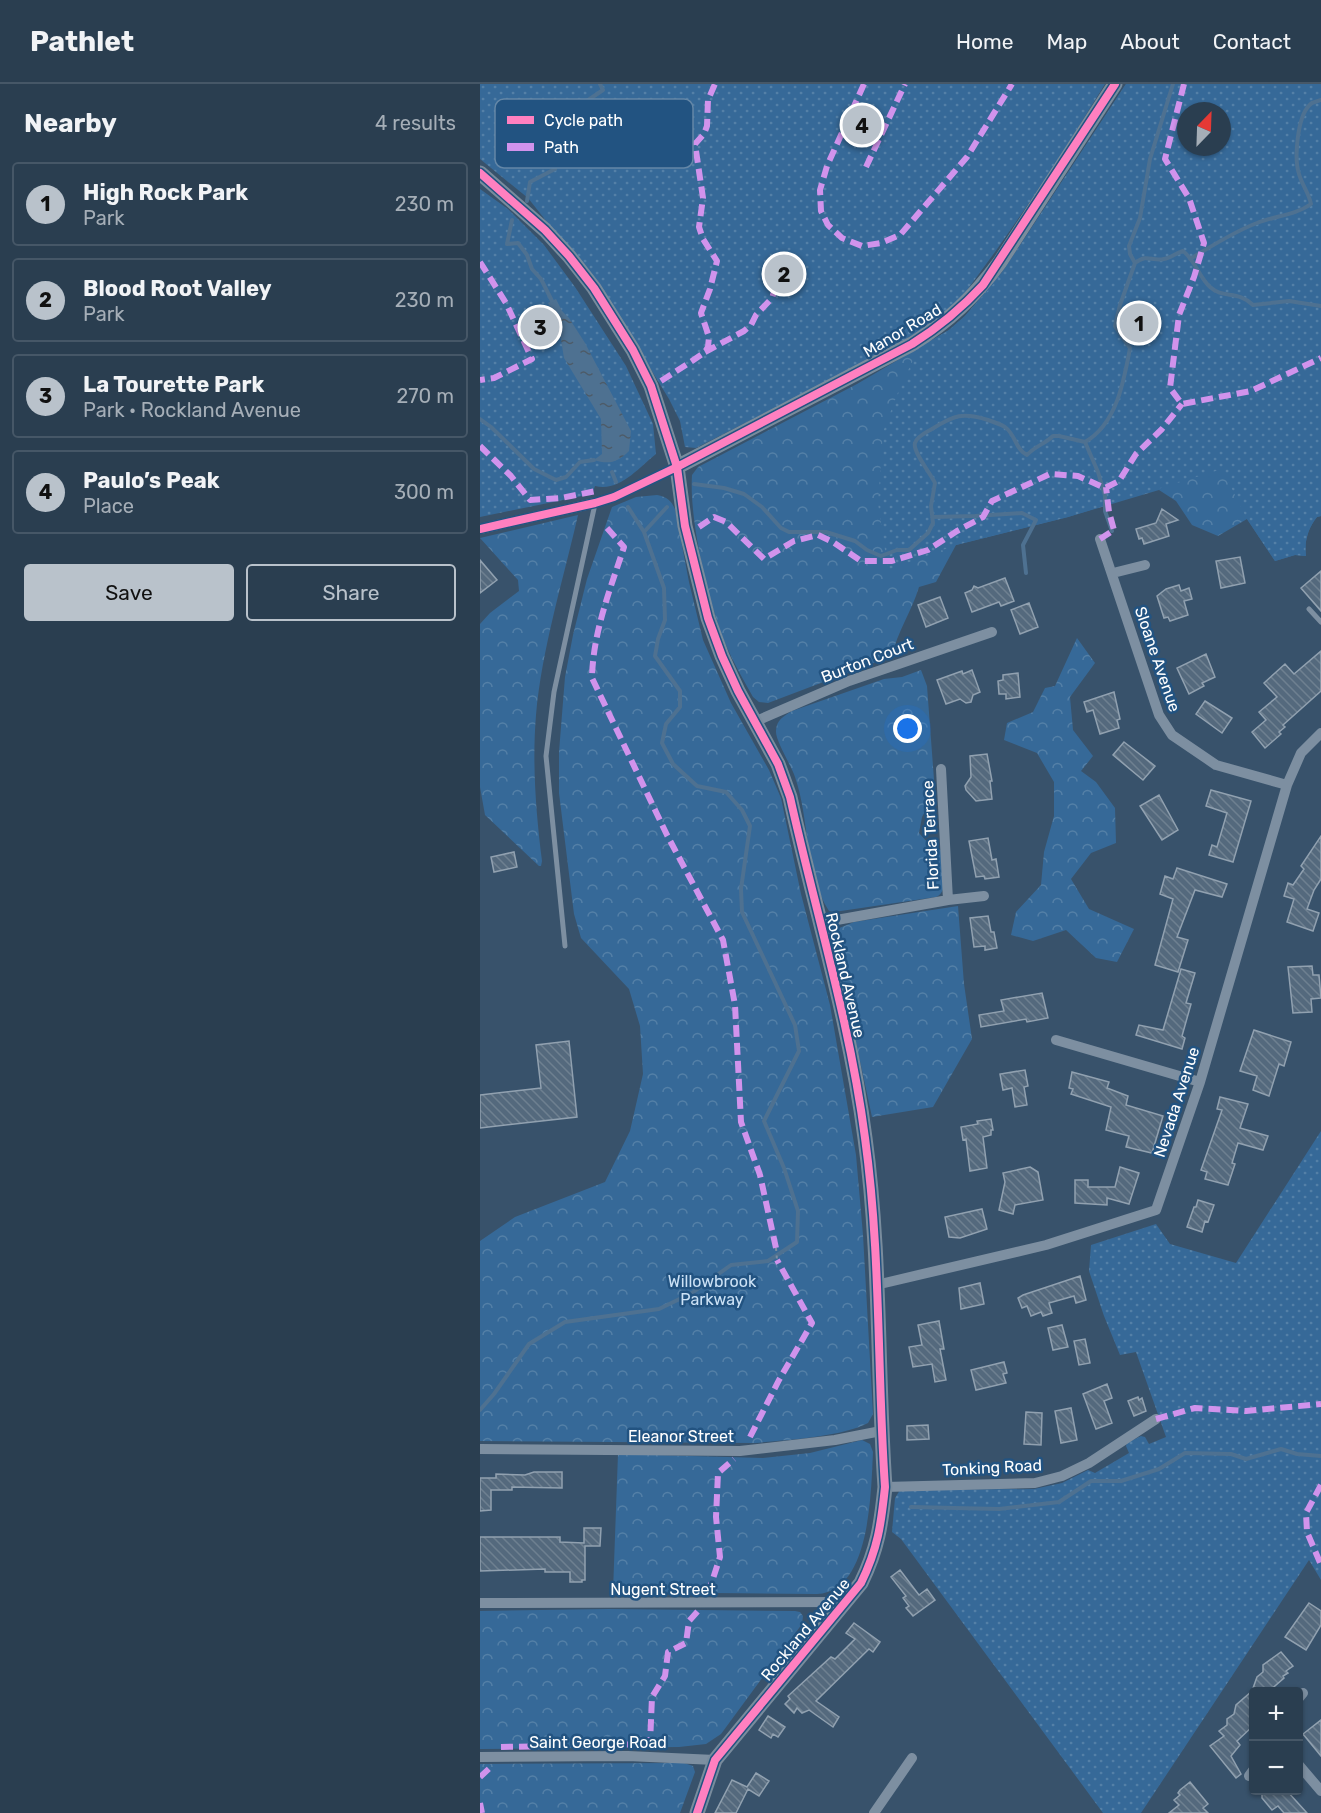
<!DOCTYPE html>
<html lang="en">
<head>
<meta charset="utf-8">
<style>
  body { margin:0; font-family:Rubik,sans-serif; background:#36495a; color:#f1f3f6 }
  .controls { position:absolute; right:18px; bottom:18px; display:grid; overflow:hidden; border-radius:6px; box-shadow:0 2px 4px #0004 }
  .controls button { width:54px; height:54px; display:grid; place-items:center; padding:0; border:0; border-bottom:2px solid #465767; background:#2a3e50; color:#f1f3f6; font:30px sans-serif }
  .compass { position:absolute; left:697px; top:18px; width:54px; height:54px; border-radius:50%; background:#2a3e50; box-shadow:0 2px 4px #0004; rotate:23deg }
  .you { position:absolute; left:428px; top:645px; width:21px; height:21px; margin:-15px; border:4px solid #fff; border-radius:50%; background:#1a73e8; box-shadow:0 0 0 9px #1a73e833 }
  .badge { display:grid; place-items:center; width:39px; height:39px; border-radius:50%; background:#b9c2cb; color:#111; font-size:20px; font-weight:700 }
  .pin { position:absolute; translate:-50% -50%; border:3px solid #fff; box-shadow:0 2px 6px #0006 }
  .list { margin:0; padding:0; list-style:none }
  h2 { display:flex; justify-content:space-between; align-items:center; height:78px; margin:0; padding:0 24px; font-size:26px }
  h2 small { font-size:20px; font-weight:400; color:#a5aeb7 }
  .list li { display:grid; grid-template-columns:39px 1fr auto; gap:18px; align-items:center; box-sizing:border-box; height:84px; margin:0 12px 12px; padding:0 12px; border:2px solid #465767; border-radius:6px }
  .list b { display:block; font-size:22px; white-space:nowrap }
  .list p { margin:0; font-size:20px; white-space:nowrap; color:#a5aeb7 }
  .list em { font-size:20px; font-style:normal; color:#a5aeb7 }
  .actions { display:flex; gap:12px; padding:18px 24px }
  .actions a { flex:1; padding:14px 0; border:2px solid #b9c2cb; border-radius:6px; text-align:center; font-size:21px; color:#b9c2cb }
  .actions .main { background:#b9c2cb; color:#111 }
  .map { position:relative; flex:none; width:841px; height:1729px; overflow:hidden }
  header { display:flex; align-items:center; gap:36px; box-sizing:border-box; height:84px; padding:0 30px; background:#2a3e50; border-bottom:2px solid #465767 }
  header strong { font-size:28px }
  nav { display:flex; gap:33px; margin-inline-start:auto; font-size:21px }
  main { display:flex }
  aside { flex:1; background:#2a3e50 }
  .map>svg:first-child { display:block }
  .forest { fill:url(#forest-crowns); fill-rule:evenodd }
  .park { fill:url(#park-dots); fill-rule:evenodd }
  .water { fill:url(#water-ripples) }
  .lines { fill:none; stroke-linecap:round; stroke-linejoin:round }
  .stream { stroke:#4e7191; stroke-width:4 }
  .building { fill:url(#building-back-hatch); stroke:#91a1b0; stroke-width:1.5 }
  .path { stroke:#7d8fa1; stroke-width:2; stroke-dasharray:3 4.5; stroke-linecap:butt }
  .lane { stroke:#7d8fa1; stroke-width:5 }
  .street { stroke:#7d8fa1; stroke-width:10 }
  .secondary { stroke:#798c9d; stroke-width:15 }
  .quiet { stroke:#d193ec; stroke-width:6; stroke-dasharray:12 6; stroke-linecap:butt }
  .cycleway-casing { stroke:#225381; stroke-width:11 }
  .cycleway { stroke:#ff80c0; stroke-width:8 }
  .labels { text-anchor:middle; stroke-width:5; stroke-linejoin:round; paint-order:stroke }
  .street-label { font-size:16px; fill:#fff; stroke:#225381 }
  .park-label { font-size:16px; fill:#cce2f6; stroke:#225381 }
  .key { fill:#225381; stroke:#6487a7; stroke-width:1.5 }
  .key-label { font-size:16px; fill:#fff }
</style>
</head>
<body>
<header>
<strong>Pathlet</strong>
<nav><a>Home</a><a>Map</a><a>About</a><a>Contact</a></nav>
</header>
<main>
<aside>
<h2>Nearby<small>4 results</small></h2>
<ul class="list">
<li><span class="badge">1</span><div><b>High Rock Park</b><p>Park</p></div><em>230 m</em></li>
<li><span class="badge">2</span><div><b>Blood Root Valley</b><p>Park</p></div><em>230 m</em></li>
<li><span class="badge">3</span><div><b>La Tourette Park</b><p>Park · Rockland Avenue</p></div><em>270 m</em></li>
<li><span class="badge">4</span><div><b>Paulo’s Peak</b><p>Place</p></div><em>300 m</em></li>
</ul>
<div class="actions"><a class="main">Save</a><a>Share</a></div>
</aside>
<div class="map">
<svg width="841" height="1729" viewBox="0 0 841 1729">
  <defs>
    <pattern id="forest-crowns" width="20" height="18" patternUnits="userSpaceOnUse" patternTransform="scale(1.5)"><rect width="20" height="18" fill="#366998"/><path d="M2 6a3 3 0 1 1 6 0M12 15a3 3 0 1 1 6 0" fill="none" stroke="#5480a7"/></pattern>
    <pattern id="park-dots" width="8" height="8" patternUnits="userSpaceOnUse" patternTransform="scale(1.5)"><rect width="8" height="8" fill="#366998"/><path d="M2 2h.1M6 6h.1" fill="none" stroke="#5480a7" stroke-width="1.8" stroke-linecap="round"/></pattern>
    <pattern id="water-ripples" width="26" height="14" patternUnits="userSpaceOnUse" patternTransform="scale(1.5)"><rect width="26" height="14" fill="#4e7191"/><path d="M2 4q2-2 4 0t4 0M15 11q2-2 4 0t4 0" fill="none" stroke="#4d5b68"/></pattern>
    <pattern id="building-back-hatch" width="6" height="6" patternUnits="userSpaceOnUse" patternTransform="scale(1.5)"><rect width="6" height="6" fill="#54697d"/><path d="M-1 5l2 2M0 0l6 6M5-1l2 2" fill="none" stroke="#6e8090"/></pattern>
  </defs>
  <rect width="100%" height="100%" fill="#38526b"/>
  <path class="forest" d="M646 0H841V432L837 433C828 444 824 458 826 472L815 471 795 477 767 435 738 452 712 441 696 417 679 406 588 433 476 461 456 498 439 503C432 527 417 548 412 572L288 619 279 618 273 613C263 595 253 578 245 559 228 517 209 436 212 391L218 383 377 300 469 246 485 232 527 182ZM706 27H742V63H706Z
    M177 411C187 413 191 416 195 425L209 498 223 556 251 619 289 686 301 714 321 810 350 921 376 1071 383 1151 393 1330 388 1339C362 1353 305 1356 275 1359L0 1357V1157L35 1133 125 1098 150 1047 163 990 160 942 149 905 101 854 94 830 79 709V668L85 593 93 551 107 495 132 423 156 413Z
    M98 431C83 497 62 564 56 631 52 680 56 729 62 777L61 782H59L5 731 0 703V540L10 529 39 507 38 496 0 454Z
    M597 554 615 579 590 613 593 646 613 672 601 687 616 698 635 724 636 759 611 769 591 795 609 825 654 845 637 878 616 874 586 846 553 857 531 851 536 828 561 801 564 768 574 732V698L557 669 524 656 527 639 553 628 565 604 575 602Z
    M441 586 447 602 455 709 442 733 439 749 450 761 463 767C463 780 470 807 456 813L354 828 349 827C324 788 330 736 315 693 312 683 295 656 296 647 296 636 304 632 312 627L404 595 422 593Z
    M478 822 484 900 492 955 453 1023 392 1033 352 847 374 838Z
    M382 1356 390 1360 393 1368C391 1406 391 1508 337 1510L133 1508 138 1370 283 1374 330 1369Z
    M129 1525 315 1527 320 1528 323 1532 322 1540 241 1650 226 1660 199 1663 0 1665V1527Z
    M204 1679 213 1682 215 1688 200 1729H0V1680Z"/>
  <path class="park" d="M0 0H625L570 89 515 168 482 213 460 235 402 269 216 364 205 363 200 337 189 315 125 211 48 114 0 75Z
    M646 0H841V432L837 433C828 444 824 458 826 472L815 471 795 477 767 435 742 385 588 433 476 461 408 486 398 419 403 348 420 303 439 264 469 246 485 232 517 196ZM706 27H742V63H706Z
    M0 105 28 125 64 161 95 203 146 282 173 340 176 370C158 384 140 408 115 402L112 410 0 433Z
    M841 1047V1496L829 1476 661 1729H623L421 1455 412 1448 415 1414 420 1406H425L554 1405 582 1399 608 1386 615 1389 649 1369 646 1362 647 1359 661 1352 665 1353 669 1360 686 1353 656 1268 640 1271 624 1232 609 1187 611 1161 676 1140 690 1160 756 1179Z"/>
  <path class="water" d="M76 215 82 227 89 234 105 259 151 347 149 367C138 378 129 381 114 376L122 370 121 335 84 274 78 237 68 219Z"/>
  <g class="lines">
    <path class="stream" d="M47 117 50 98 75 85 71 71 95 25 123 6 120 0
      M32 136 27 160 38 159 47 171 52 185 61 195 72 217
      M710 175C732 162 753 148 777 139 794 132 816 131 831 120 829 109 822 101 819 90 814 74 817 29 832 19 835 18 838 17 841 16
      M655 179 650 170 649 162 660 134 670 75 693 0
      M0 335 11 343 54 385 76 396 86 393 100 378 114 376
      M605 358 618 388 625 412V427L632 447
      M132 388 136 398
      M214 400 244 404 264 410 282 423 301 444 309 448H346L375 457 387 466 401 472 417 466H429L448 449 453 439 451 422 455 399C451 390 432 367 435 359 437 352 447 348 452 345 474 331 483 328 508 336 514 338 520 340 525 343 536 351 535 365 547 371 555 362 565 360 573 352H579L605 358C637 340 644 296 650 264L635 242 640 221 655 179C668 169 671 178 684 175 691 174 696 169 703 167 715 176 719 193 730 203 743 215 758 206 773 221L809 217 841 222
      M452 433 495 432 542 429 556 436 543 461 546 489
      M164 448 187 423
      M0 1326 14 1310 49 1260 85 1238 179 1225 212 1209 251 1181 288 1177 317 1158 318 1127 304 1084 284 1037 319 967 315 941 262 828 261 805 270 742 262 726 246 708 217 702 193 680 182 659 186 640 200 623V607L175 572 178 555 185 536 184 504 164 448 148 423
      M431 1423 519 1425 579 1418 611 1397H641L679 1385 705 1369 751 1370 766 1375 801 1365 817 1370 841 1372"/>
  </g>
  <path class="building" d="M682 425 698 436 686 440 689 452 664 460 662 454 659 455 656 445 676 439Z
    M760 473 765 499 741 504 736 477Z
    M0 476 17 496 0 509Z
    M841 487V527L821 504Z
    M525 494 534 517 521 522 519 518 492 528 485 509 492 506 494 502 498 504Z
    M699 501 701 507 709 504 712 515 704 517 708 531 690 537 688 533 684 534 677 512 686 505Z
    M460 513 468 534 446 543 438 521Z
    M549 519 558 543 540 550 531 526Z
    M841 567V607L803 641 805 643 799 648 801 650 785 664 772 648 786 636 779 628 797 613 784 599 805 580 814 590Z
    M726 570 735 593 722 599 724 602 709 610 697 584Z
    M492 586 500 608 493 611 491 618 486 619 480 615 466 620 457 596 482 587 483 590Z
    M538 589 540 613 526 615V610H519L518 597 523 596V591Z
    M634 608 640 635 637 636 639 644 620 650 613 626 607 628 604 618Z
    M725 617 752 634 742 649 716 630Z
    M644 658 675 682 663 696 633 671Z
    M507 670 512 697H510L512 715 496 717 486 706 485 702 491 693 490 672Z
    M731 706 771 717 753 778 729 771 732 761 737 763 747 729 726 722Z
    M679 711 698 746 682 756 660 722Z
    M841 752V795L834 806 827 825 839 829 833 847 807 838 814 815 804 812 808 799 813 801 824 785 821 782Z
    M508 754 512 776 516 775 519 793 505 795 504 792 496 793 489 757Z
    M34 768 37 783 14 788 11 773Z
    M697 784 747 800 742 813 715 806 697 853 708 856 698 888 675 881 693 815 680 810 685 792 693 795Z
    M508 832 511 848H514L517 864 505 866V862L494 863 490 834Z
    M832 882 833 891H839L841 914 831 915 832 928 813 929 808 883Z
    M701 885 715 889 706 919 711 920 702 952 705 954 702 965 656 951 659 941 683 946Z
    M562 909 568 934 547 938 546 935 501 943 499 931 524 927 521 916Z
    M774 946 811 958 804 982 799 980 789 1012 773 1006 777 992 760 987Z
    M89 957 97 1033 0 1044V1011L61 1004 56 961Z
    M545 986 548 1002 544 1003 547 1021 535 1023 532 1004 523 1006 520 990Z
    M592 988 629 998 627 1004 648 1012 646 1021 683 1032 672 1069 646 1063 649 1052 626 1046 631 1023 591 1010 593 1005 589 1004Z
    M740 1013 768 1020 760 1044 788 1052 783 1066 758 1059 752 1079 755 1080 748 1101 725 1095 727 1088 721 1086 742 1026 737 1025Z
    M511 1035 513 1046H511V1051L503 1053 507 1084 490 1087 486 1055 483 1056 481 1043 498 1040 497 1037Z
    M550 1083 558 1088 563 1116 535 1121 533 1130 519 1126 525 1098 523 1089Z
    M640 1083 659 1089 649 1120 627 1114V1121L595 1119V1096H608V1103H635Z
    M718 1116 734 1121 728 1138 725 1137 722 1148 707 1143 714 1123H716Z
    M502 1125 507 1145 480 1154 469 1153 465 1133Z
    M600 1192 606 1216 596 1219 594 1212 569 1219 572 1229 563 1232 561 1228 551 1232 547 1222 542 1224 538 1214 543 1211Z
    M500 1199 504 1220 481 1225 479 1204Z
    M459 1237 464 1265H460L466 1296 455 1298 452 1280 433 1283 429 1263 442 1261 438 1241Z
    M582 1241 588 1263 573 1266 568 1244Z
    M605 1255 610 1279 599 1281 594 1257Z
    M524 1278 527 1289 523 1290 526 1299 496 1306 491 1286Z
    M627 1300 632 1314 624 1317 632 1339 616 1345 603 1310Z
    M658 1313 659 1316 662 1314 666 1327 654 1332 648 1317Z
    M591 1324 597 1356 581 1359 575 1327Z
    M546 1328 562 1329 561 1361 544 1360Z
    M448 1341 449 1355 427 1356V1342Z
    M54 1388H82V1404L32 1403V1406H11V1426L0 1427V1394H16V1390L45 1391Z
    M104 1444H121L120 1462H105V1496H102V1498H90V1488H65V1485L0 1487V1453H80V1458L104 1459Z
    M420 1486 439 1511 447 1505 455 1516 433 1532 426 1524 429 1522 423 1514 426 1512 411 1493Z
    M829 1519 841 1527V1541L826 1566 805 1553Z
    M374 1539 400 1558 393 1568 389 1565 336 1617 359 1633 353 1643 329 1626 322 1629 317 1624 314 1629 305 1620 310 1615 308 1612 351 1573 355 1575 375 1555 366 1549Z
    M801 1568 813 1582 806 1587 808 1589 803 1592 804 1594 788 1608H774V1641L757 1657 760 1661 751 1672 761 1690 756 1694 730 1662 744 1652 739 1647 747 1641V1635L754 1630 756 1621 772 1607 777 1593 783 1588V1581Z
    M288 1632 305 1643 298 1653 293 1650 291 1654 279 1646Z
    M841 1636V1672L823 1650Z
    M276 1689 289 1697 279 1712 268 1705 256 1729H235L252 1696 267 1703Z
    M710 1698 728 1720 723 1724 728 1729H689L699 1721 694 1716 700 1711 698 1709 700 1706Z
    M786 1707H807L827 1729H804L798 1722 792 1726 782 1714V1709Z"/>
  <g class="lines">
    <path class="path" d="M296 1164 297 1176"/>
    <path class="lane" d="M829 525 841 538
      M85 862 66 672 74 608 115 420"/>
    <path class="street" d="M0 445 115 419 134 413 197 383
      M620 455 679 631 692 651 736 681 807 701
      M633 489 665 481
      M274 638 369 597 512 548
      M461 685 468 816
      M340 839 468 816 504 812
      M576 956 720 998
      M396 1201 566 1161 676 1126 720 998 807 701 821 669 841 649
      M0 1365 260 1367 355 1356 401 1347
      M405 1403 555 1399 582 1392 609 1379 676 1335
      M0 1519 366 1518
      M818 1615 823 1609
      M0 1673 148 1672 235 1676
      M818 1680 841 1707
      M769 1692 774 1685
      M394 1729 432 1674"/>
    <path class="secondary" d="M0 89 65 146 89 172 114 204 153 266 171 302 197 383 205 442 228 534 242 572 258 607 298 680 310 713C335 826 370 938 385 1054 401 1169 397 1287 405 1403 401 1441 398 1464 381 1499L235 1676 217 1729
      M197 383 432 260C469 237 494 213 520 178L635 0"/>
    <path class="quiet" d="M384 0 347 82 340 106 341 127 348 141 362 154 382 162 401 159 420 151 487 73 532 0
      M704 0 685 75 709 114 724 159 714 193 699 231 690 304 702 320 771 307 841 274
      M386 83 425 0
      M0 178 26 219 52 275 14 294 0 296
      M225 268 264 247 271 241 276 231 292 214 296 202
      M181 297 212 277 225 268 228 263 229 253 221 229 230 205 237 177 223 155 219 143 223 114 215 60 224 50 227 42 228 16 235 0
      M0 362 31 392 50 416 81 414 116 407
      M219 443 234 433 246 438 284 475 314 457 338 451 353 458 381 477H412L448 466 477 447 503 433 512 417 570 390 598 392 625 404 639 397 656 370 682 345 702 320
      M127 444 144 463C130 506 113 548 112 594L187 751 243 856 255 921 261 1038 280 1091 296 1164
      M620 455 634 446 629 428 626 403
      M676 1335 715 1324 766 1327 841 1320
      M270 1353 299 1296 332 1239 297 1176
      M841 1401 826 1429 827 1448 841 1481
      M228 1510 240 1473 236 1433 238 1389 254 1375
      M21 1663 170 1660 172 1613 185 1592 188 1568 206 1559 209 1537 218 1527
      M0 1693 13 1681
      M0 1719 2 1729"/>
    <defs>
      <path id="cycleway" d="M0 89 65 146 89 172 114 204 153 266 171 302 197 383 205 442 228 534 242 572 258 607 298 680 310 713C335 826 370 938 385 1054 401 1169 397 1287 405 1403 401 1441 398 1464 381 1499L235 1676 217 1729
        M0 445 115 419 134 413 197 383 432 260C459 243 481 225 503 201L635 0"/>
    </defs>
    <use href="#cycleway" class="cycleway-casing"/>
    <use href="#cycleway" class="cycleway"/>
  </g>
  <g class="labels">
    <g class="street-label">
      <text transform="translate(422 246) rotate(-31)" y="6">Manor Road</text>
      <text transform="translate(678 575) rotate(71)" y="6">Sloane Avenue</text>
      <text transform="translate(387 576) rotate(-21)" y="6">Burton Court</text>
      <text transform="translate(450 751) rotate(-93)" y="6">Florida Terrace</text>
      <text transform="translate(366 891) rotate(77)" y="6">Rockland Avenue</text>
      <text transform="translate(696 1018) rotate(-72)" y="6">Nevada Avenue</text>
      <text x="201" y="1358">Eleanor Street</text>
      <text transform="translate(512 1383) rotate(-3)" y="6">Tonking Road</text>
      <text x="183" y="1511">Nugent Street</text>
      <text transform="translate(325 1545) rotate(-50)" y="6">Rockland Avenue</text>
      <text x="118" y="1664">Saint George Road</text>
    </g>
    <g class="park-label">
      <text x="232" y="1203">Willowbrook<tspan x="232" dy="18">Parkway</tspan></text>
    </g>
  </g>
  <rect x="15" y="15" width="198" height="69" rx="9" class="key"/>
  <rect x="27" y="32" width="27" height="8" fill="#ff80c0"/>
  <rect x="27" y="59" width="27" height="8" fill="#d193ec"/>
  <g class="key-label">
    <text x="64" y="42">Cycle path</text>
    <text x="64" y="69">Path</text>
  </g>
</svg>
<div class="controls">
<button>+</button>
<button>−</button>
</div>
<svg class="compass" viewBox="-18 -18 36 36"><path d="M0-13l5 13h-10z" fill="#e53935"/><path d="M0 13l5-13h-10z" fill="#a5aeb7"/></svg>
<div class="you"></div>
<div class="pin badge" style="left:659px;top:239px">1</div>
<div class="pin badge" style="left:304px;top:190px">2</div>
<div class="pin badge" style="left:60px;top:243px">3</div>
<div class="pin badge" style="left:382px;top:41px">4</div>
</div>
</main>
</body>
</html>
